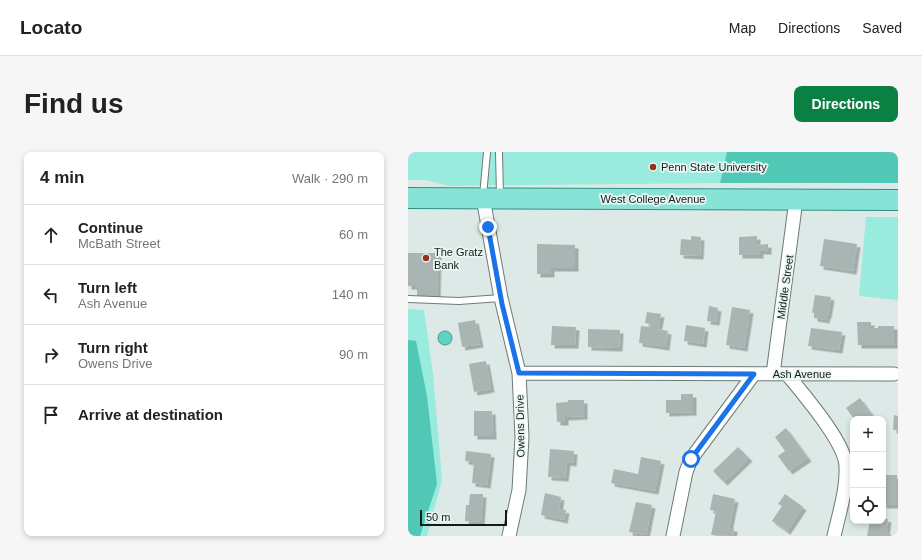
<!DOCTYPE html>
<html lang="en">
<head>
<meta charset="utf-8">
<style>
  body { margin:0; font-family:Helvetica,sans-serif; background:#f6f6f6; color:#222 }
  .controls { position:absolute; right:12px; bottom:12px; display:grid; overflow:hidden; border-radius:8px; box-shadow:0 2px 6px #0003 }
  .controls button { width:36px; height:36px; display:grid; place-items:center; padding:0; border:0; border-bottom:1px solid #e0e0e0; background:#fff; color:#222; font:20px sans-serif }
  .scale { position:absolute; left:12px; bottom:10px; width:87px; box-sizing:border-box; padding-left:4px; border:2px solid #151a19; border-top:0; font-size:11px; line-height:14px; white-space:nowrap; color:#151a19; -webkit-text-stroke:3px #e9f7f4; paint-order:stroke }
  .stop { position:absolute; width:12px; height:12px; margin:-9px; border:3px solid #1a73e8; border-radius:50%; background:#fff }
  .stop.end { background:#1a73e8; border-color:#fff; box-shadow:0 1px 4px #0008 }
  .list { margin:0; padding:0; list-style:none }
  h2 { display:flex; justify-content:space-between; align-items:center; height:52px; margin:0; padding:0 16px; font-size:17px }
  h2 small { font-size:13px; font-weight:400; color:#767676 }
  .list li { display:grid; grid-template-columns:26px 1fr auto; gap:12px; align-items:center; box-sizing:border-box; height:60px; padding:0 16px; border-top:1px solid #e0e0e0 }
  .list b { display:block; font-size:15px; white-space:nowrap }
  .list p { margin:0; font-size:13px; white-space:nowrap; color:#767676 }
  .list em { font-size:13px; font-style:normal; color:#767676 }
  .icon { flex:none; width:22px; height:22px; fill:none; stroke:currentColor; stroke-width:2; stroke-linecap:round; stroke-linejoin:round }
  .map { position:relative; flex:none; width:490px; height:384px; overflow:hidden; border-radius:8px }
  header { display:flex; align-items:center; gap:24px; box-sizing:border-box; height:56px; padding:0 20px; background:#fff; border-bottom:1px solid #e0e0e0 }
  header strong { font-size:19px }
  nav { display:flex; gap:22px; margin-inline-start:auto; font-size:14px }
  .intro { display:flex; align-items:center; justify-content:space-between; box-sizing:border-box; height:96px; padding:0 24px }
  h1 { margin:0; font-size:28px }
  .button { padding:10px 18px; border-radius:8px; background:#0b8043; color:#fff; font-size:14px; font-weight:700 }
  main { display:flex; gap:24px; padding:0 24px }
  aside { flex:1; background:#fff; border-radius:8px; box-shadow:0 2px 6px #0003 }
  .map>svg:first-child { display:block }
  .green { fill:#98ebdd }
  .forest { fill:#51c7b6 }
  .water { fill:#5ed3c1; stroke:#489c8f }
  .building { fill:#a8b5b2; filter:url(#shadow) }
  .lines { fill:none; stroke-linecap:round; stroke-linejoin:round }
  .service-casing { stroke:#6e7a77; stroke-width:8 }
  .minor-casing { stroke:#6e7a77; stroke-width:15 }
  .primary-casing { stroke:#2c9184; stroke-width:22 }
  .service { stroke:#fff; stroke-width:6 }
  .minor { stroke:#fff; stroke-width:13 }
  .primary { stroke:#88e3d7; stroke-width:20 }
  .route { stroke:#1a73e8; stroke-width:5 }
  .poi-dot { fill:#99301e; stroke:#e9f7f4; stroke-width:1.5 }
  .labels { text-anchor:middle; stroke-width:3.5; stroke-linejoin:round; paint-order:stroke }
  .poi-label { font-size:11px; fill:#151a19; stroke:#e9f7f4; text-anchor:start }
  .street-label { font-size:11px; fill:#151a19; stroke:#e9f7f4 }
</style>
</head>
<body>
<header>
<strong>Locato</strong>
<nav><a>Map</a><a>Directions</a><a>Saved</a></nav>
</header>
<div class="intro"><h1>Find us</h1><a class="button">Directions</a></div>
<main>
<aside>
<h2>4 min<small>Walk · 290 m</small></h2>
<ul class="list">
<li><svg class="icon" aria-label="ahead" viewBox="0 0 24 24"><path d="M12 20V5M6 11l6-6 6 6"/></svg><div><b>Continue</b><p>McBath Street</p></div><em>60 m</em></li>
<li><svg class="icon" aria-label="left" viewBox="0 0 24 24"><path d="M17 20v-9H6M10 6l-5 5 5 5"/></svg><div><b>Turn left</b><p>Ash Avenue</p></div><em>140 m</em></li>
<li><svg class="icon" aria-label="right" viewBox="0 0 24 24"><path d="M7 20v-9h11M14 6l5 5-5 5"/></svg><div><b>Turn right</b><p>Owens Drive</p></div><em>90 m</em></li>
<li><svg class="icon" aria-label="arrive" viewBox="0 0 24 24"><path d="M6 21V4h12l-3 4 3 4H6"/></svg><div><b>Arrive at destination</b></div></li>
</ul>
</aside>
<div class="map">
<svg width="490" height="384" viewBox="0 0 490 384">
  <defs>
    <filter id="shadow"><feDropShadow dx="3.5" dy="3.5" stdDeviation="0" flood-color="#0004"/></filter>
  </defs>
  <rect width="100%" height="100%" fill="#dce9e6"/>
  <path class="green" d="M0 0H319L312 31 41 34 18 28H0Z
    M458 65H490V148L451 144Z
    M0 157 16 158 25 222 34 328 19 384H0Z"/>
  <path class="forest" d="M319 0H490V31H312Z
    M0 188 8 189 19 244 29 332 12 384H0Z"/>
  <path class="water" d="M30 186a7 7 0 1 1 14 0a7 7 0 1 1-14 0Z"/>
  <path class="building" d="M283 84 293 85 292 104 272 103 273 87 283 88Z
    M349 84V93L360 92V99H352V103H331V85Z
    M416 87 449 92 445 119 412 114Z
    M129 92 167 93V116H143V122H129Z
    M0 101H30L29 145H9V134H0Z
    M407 143 423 145 420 163H419L418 168 406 166V161H404Z
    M301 154 310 156 308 170 299 169Z
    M324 155 342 158 336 196 318 193Z
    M239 160 253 162 250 177 260 179 258 195 231 191 233 174 242 175 243 172 237 171Z
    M67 168 72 192 54 195 50 171Z
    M449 170H463V176H470V174H486V193H450Z
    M278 173 297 176 295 192 276 189Z
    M144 174 168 175 167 193H143Z
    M403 176 434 180 431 198 400 194Z
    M180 177 212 178 211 196 180 195Z
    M78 209 83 237 66 240 61 212Z
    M273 242H285V260L258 261V248H273Z
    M452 246 467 267H446L438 256Z
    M160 248H176V264L157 265V270H149L148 251 160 250Z
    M66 259H84L85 284H66Z
    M486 263 490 264V278H485Z
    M378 276 400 306 381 319 370 304 377 299 367 285Z
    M330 295 341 306 316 330 305 319Z
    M142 297 166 299 165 311 159 310 157 326 140 325Z
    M58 299 83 302 79 333 64 331 66 310 57 309Z
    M233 305 253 309 247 339 203 331 206 317 230 322Z
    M475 323H489V353H475Z
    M137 341 153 345 151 357 158 358 156 368 133 363Z
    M62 342H75L73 370 57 369 58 353H61Z
    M305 342 327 347 321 376H326L325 384 303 383 308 359 302 358Z
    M377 342 395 355 379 379 364 369 374 354 370 352Z
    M228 350 244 353 238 383 221 380Z
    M475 366 480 367 478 381 483 382V384H459L462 369H475Z"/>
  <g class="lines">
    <defs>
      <path id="service" d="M91 0 92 44
        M75 44 79 0
        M0 147 51 149 93 146"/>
      <path id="minor" d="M75 46 93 146 111 221 114 285 111 338 101 384
        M111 221 486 222
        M365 222 388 48
        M379 222C395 242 437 290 438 314 439 337 431 362 426 384
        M265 384 278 320 283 307 346 222"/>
      <path id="primary" d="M0 46 490 48"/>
    </defs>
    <use href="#service" class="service-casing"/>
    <use href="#minor" class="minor-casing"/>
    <use href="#primary" class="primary-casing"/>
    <use href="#service" class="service"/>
    <use href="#minor" class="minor"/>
    <use href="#primary" class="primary"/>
  </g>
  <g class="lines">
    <path class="route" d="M80 75 94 152 111 221 346 222 283 307"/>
  </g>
  <g class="poi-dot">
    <circle cx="245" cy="15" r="4"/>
    <circle cx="18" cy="106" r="4"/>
  </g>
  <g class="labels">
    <g class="poi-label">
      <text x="253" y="19">Penn State University</text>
      <text x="26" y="104">The Gratz<tspan x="26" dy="13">Bank</tspan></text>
    </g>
    <g class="street-label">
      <text x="245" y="51">West College Avenue</text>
      <text transform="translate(377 135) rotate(-82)" y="4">Middle Street</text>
      <text x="394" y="226">Ash Avenue</text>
      <text transform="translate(112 274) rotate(-91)" y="4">Owens Drive</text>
    </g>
  </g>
</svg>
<div class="controls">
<button>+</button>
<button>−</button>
<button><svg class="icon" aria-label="locate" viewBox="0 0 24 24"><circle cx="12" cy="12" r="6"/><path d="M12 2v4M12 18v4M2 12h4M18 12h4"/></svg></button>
</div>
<div class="scale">50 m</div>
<div class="stop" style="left:283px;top:307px"></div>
<div class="stop end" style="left:80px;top:75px"></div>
</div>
</main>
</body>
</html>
